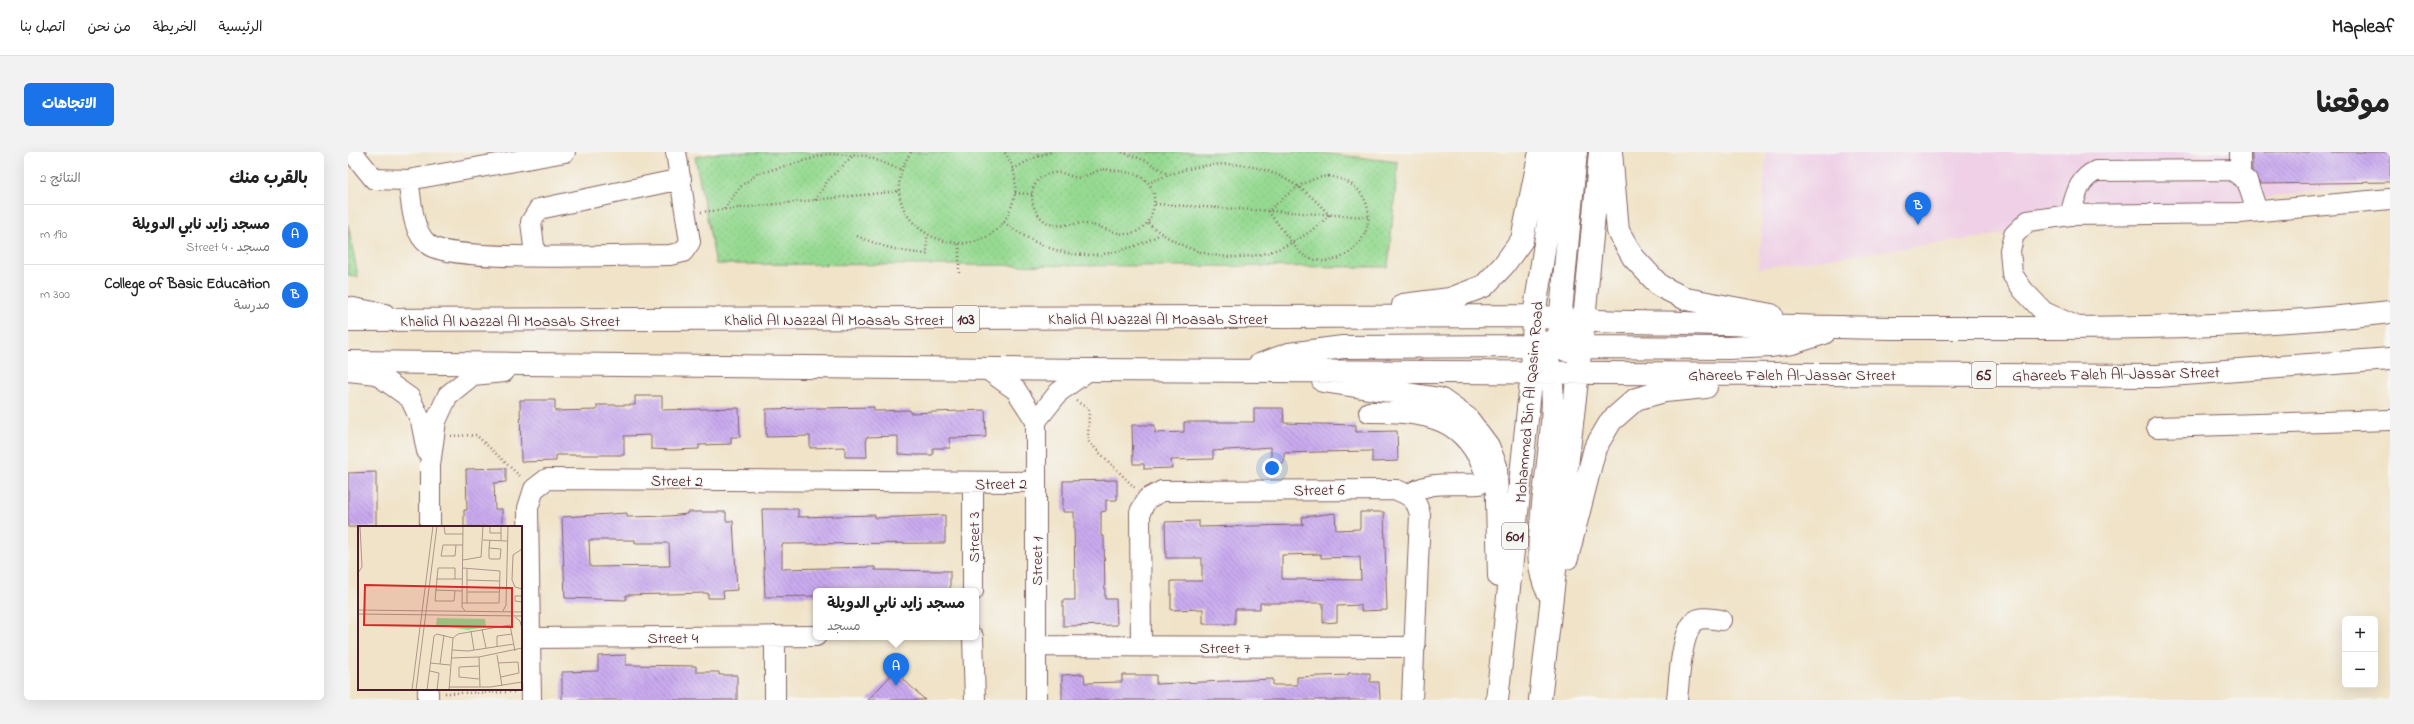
<!DOCTYPE html>
<html lang="ar">
<head>
<meta charset="utf-8">
<style>
  body { margin:0; font-family:"Indie Flower","Playpen Sans Arabic",sans-serif; background:#f2f2f2; color:#222; direction:rtl }
  .controls { position:absolute; right:12px; bottom:12px; display:grid; overflow:hidden; border-radius:6px; box-shadow:0 4px 16px #0002 }
  .controls button { width:36px; height:36px; display:grid; place-items:center; padding:0; border:0; border-bottom:1px solid #e0e0e0; background:#fff; color:#222; font:20px sans-serif }
  .you { position:absolute; left:924px; top:316px; width:14px; height:14px; margin:-10px; border:3px solid #fff; border-radius:50%; background:#1a73e8; box-shadow:0 0 0 6px #1a73e833 }
  .badge { display:grid; place-items:center; width:26px; height:26px; border-radius:50%; background:#1a73e8; color:#fff; font-size:13px; font-weight:700 }
  .pin { position:absolute; translate:-50% -33px; filter:drop-shadow(0 1px 2px #0008) }
  .pin::after { content:''; position:absolute; top:21px; width:14px; height:12px; background:inherit; clip-path:polygon(0 0,100% 0,50% 100%) }
  .popup { position:absolute; left:465px; top:436px; width:166px; height:52px; box-sizing:border-box; display:grid; place-content:center; border-radius:6px; background:#fff; filter:drop-shadow(0 1px 3px #0005); font-size:13px; white-space:nowrap; color:#767676 }
  .popup b { font-size:15px; color:#222 }
  .popup::after { content:''; position:absolute; left:50%; top:100%; margin-left:-8px; border:8px solid transparent; border-top-color:#fff }
  .list { margin:0; padding:0; list-style:none }
  h2 { display:flex; justify-content:space-between; align-items:center; height:52px; margin:0; padding:0 16px; font-size:17px }
  h2 small { font-size:13px; font-weight:400; color:#767676 }
  .list li { display:grid; grid-template-columns:26px 1fr auto; gap:12px; align-items:center; box-sizing:border-box; height:60px; padding:0 16px; border-top:1px solid #e0e0e0 }
  .list b { display:block; font-size:15px; white-space:nowrap }
  .list p { margin:0; font-size:13px; white-space:nowrap; color:#767676 }
  .list em { font-size:13px; font-style:normal; color:#767676 }
  .map { position:relative; flex:none; width:2042px; height:548px; overflow:hidden; direction:ltr; border-radius:6px }
  header { display:flex; align-items:center; gap:24px; box-sizing:border-box; height:56px; padding:0 20px; background:#fff; border-bottom:1px solid #e0e0e0 }
  header strong { font-size:19px }
  nav { display:flex; gap:22px; margin-inline-start:auto; font-size:14px }
  .intro { display:flex; align-items:center; justify-content:space-between; box-sizing:border-box; height:96px; padding:0 24px }
  h1 { margin:0; font-size:28px }
  .button { padding:10px 18px; border-radius:6px; background:#1a73e8; color:#fff; font-size:14px; font-weight:700 }
  main { display:flex; gap:24px; padding:0 24px }
  aside { flex:1; background:#fff; border-radius:6px; box-shadow:0 4px 16px #0002 }
  .map>svg:first-child { display:block }
  .built { fill:#efd0e6 }
  .green { fill:url(#green-dots); stroke:#707c5e }
  .building { fill:url(#building-back-hatch); fill-rule:evenodd }
  .lines { fill:none; stroke-linecap:round; stroke-linejoin:round }
  .minor-casing { stroke:#846462; stroke-width:22 }
  .major-casing { stroke:#846462; stroke-width:24 }
  .path { stroke:#846462; stroke-width:2.5; stroke-dasharray:1 3; stroke-linecap:butt }
  .minor { stroke:#fff; stroke-width:20 }
  .major { stroke:#fff; stroke-width:22 }
  .labels { text-anchor:middle; stroke-width:3; stroke-linejoin:round; paint-order:stroke }
  .shield { fill:#f6f6f2; stroke:#7e6067; stroke-width:1 }
  .shield-label { font-size:15px; font-weight:bold; fill:#4a1f2b }
  .street-label { font-size:16px; fill:#4a1f2b; stroke:#f6f6f2 }
  .inset-road { fill:none; stroke:#ae9589; stroke-width:1 }
  .view { fill:#d62828; fill-opacity:0.15; stroke:#d62828; stroke-width:2 }
  .inset-edge { fill:none; stroke:#4a1f2b; stroke-width:2 }
</style>
</head>
<body>
<header>
<strong>Mapleaf</strong>
<nav><a>الرئيسية</a><a>الخريطة</a><a>من نحن</a><a>اتصل بنا</a></nav>
</header>
<div class="intro"><h1>موقعنا</h1><a class="button">الاتجاهات</a></div>
<main>
<div class="map">
<svg width="2042" height="548" viewBox="0 0 2042 548">
  <defs>
    <pattern id="green-dots" width="8" height="8" patternUnits="userSpaceOnUse"><rect width="8" height="8" fill="#96da92"/><path d="M2 2h.1M6 6h.1" fill="none" stroke="#83bb7e" stroke-width="1.8" stroke-linecap="round"/></pattern>
    <pattern id="building-back-hatch" width="6" height="6" patternUnits="userSpaceOnUse"><rect width="6" height="6" fill="#c9aaef"/><path d="M-1 5l2 2M0 0l6 6M5-1l2 2" fill="none" stroke="#a58ac2"/></pattern>
  </defs>
  <rect width="100%" height="100%" fill="#f6f6f2"/>
  <filter id="ink" filterUnits="userSpaceOnUse"><feTurbulence type="fractalNoise" baseFrequency=".025" numOctaves="2"/><feDisplacementMap in="SourceGraphic" scale="8" xChannelSelector="R" yChannelSelector="G"/><feConvolveMatrix kernelMatrix="1 2 1 2 8 2 1 2 1" color-interpolation-filters="sRGB"/></filter>
  <filter id="wash" filterUnits="userSpaceOnUse"><feTurbulence type="fractalNoise" baseFrequency=".012" numOctaves="4" result="noise"/><feDisplacementMap in="SourceGraphic" scale="16" xChannelSelector="R" yChannelSelector="G"/><feGaussianBlur stdDeviation="0.9" result="paint"/><feColorMatrix in="noise" values="0 0 0 0 0 0 0 0 0 0 0 0 0 0 0 0 0 1.4 0 .05"/><feComposite in="paint" operator="in"/></filter>
  <g filter="url(#wash)">
    <rect width="100%" height="100%" fill="#f0e3c8"/>
    <path class="built" d="M1418 0H2042V29L1411 116Z"/>
    <path class="green" d="M375 0H966L1050 10 1040 115 368 112 347 5Z
      M0 72 10 125 0 124Z"/>
    <g id="blocks">
      <path class="building" d="M1904 0H2042V30L1912 32 1904 19Z
        M287 244H314V258L391 256 392 285H383V292L351 293V297L324 298 303 297V283L276 284V303H208V309L173 310 172 248H207V259L249 258V253H287Z
        M526 255V259L562 258V261L637 258 638 285 601 286 602 296H585V303H569L550 302V284L518 285 519 305H497V295L462 296V284L418 285V257Z
        M906 256H935L936 271 1008 273V280L1049 279 1050 309 1024 310V299L971 300 936 301V311L923 312V295L865 299V307L823 308 824 316 796 317V312H785L784 273H807V281L836 280V270H906Z
        M158 316V330L146 331 147 357H154V375H116V358H119L118 317Z
        M28 320V375H0V321Z
        M769 328V348H758V359L753 360V384H756L757 447H768L769 473 715 474V448H727L726 360H715V329Z
        M414 357H450V365L527 363V366L597 363V391L434 392V417L527 415V418L602 419V439H468V444L417 445Z
        M339 360H378V369H385L389 438 375 439 376 446H360V441L278 443V448L217 446 214 365 279 361V365L321 364 339 362ZM241 388H287V391H321L322 414 242 415Z
        M1012 360H1036L1039 458 1013 459V453L989 454V470L975 471V451H912V457H887V472H855V457L823 458V429H854V406H818L817 370 851 369V375L955 373 954 365 987 361 988 378 1012 377ZM973 402V406L1012 405 1013 428 934 427V403Z
        M278 503V513L348 514V520H371V523H389V548H214V520L250 519V504Z
        M547 519 577 548H520Z
        M1000 521H1022V530H1031L1032 548H714V523L736 522 737 531 774 530V523H808V532L925 527V533H949V525L1000 523Z"/>
    </g>
  </g>
  <g filter="url(#ink)">
    <use href="#blocks" fill-opacity="0" stroke="#846462" stroke-width="1"/>
    <g class="lines">
      <defs>
        <path id="minor" d="M4 0 26 27 60 28 217 0
          M1892 23V0
          M60 28C64 48 63 80 81 93 105 111 282 103 322 103L335 100 342 90 328 0
          M1722 63C1728 44 1729 28 1748 19L1884 18 1899 29 1909 59
          M187 103 183 70 191 57 333 27
          M0 155 37 162
          M1732 176 1696 160 1675 138 1664 122 1662 98 1666 83 1680 69 1722 63 1892 61 2042 47
          M637 216 668 238 688 269V548
          M0 219 28 222 62 246 73 269 79 299
          M1021 260C1078 260 1117 264 1138 323L1137 327 1131 332C1107 334 1082 327 1061 343
          M688 269 711 240 741 218
          M1809 275 2042 268
          M625 331V439
          M82 375V313L88 269 100 243 125 223 156 220
          M625 485 627 548
          M182 486 468 484
          M688 494 1067 495
          M793 495 792 360 799 347 814 339 1049 338C1063 344 1069 348 1072 363L1064 548
          M80 548V537
          M183 548 180 356 186 337 199 327 687 330
          M427 548V484
          M1329 548C1331 531 1333 471 1351 467 1358 465 1367 467 1373 468"/>
        <path id="major" d="M1263 0 1270 79 1285 105 1312 134 1338 147 1423 163
          M1055 153 1102 147 1136 134 1155 114 1174 88 1192 0
          M0 168 1186 164C1236 170 1287 170 1337 171 1416 173 1495 176 1573 176 1730 176 1886 178 2042 160
          M1211 181 1228 0
          M1218 198 1233 195 1380 196 1422 194 1444 191 1476 181
          M1200 207C1212 252 1198 315 1194 362 1192 388 1187 415 1200 440
          M0 210 741 218 1809 224 2042 207
          M911 213 941 202 995 195 1185 194 1218 186 1228 179 1236 168
          M975 229 1092 247 1119 266 1140 294 1148 314 1151 424
          M1219 406 1247 296 1263 269 1288 247 1317 239 1358 235
          M1149 548 1184 220 1186 164 1205 39 1208 0
          M1192 548 1236 168 1252 0"/>
      </defs>
      <use href="#minor" class="minor-casing"/>
      <use href="#major" class="major-casing"/>
      <path class="path" d="M563 0C511 78 644 135 666 46 670 31 666 12 656 0
        M774 0 799 9 818 21
        M665 17 686 6 703 0
        M755 17C773 20 803 19 806 44 808 61 797 83 776 82 764 81 751 73 738 72 727 70 713 76 702 72 678 61 677 25 705 21 714 19 722 25 731 26Z
        M981 24C991 26 1000 29 1008 36 1036 62 1013 108 977 109 970 109 960 107 954 102 942 90 931 73 920 59 940 42 954 27 981 24Z
        M667 41 684 42
        M467 48 481 27 509 0
        M807 52 1021 65
        M376 57 392 35 409 22 480 2 518 4 554 18
        M353 60 552 39
        M656 70C708 110 755 113 813 82
        M800 71C857 119 928 116 981 63 932 5 867 0 801 31
        M509 84C532 94 553 100 579 102V84
        M611 92V124
        M728 249 741 257 740 289 787 336
        M103 284 128 283 174 326
        M97 541 166 540"/>
      <use href="#minor" class="minor"/>
      <use href="#major" class="major"/>
    </g>
  </g>
  <g class="labels">
    <g class="shield">
      <rect x="605" y="154" width="26" height="26" rx="3"/>
      <rect x="1624" y="210" width="24" height="26" rx="3"/>
      <rect x="1154" y="371" width="26" height="26" rx="3"/>
    </g>
    <g class="shield-label">
      <text x="618" y="172">103</text>
      <text x="1636" y="228">65</text>
      <text x="1167" y="389">601</text>
    </g>
    <g class="street-label">
      <text x="810" y="172">Khalid Al Nazzal Al Moasab Street</text>
      <text x="486" y="173">Khalid Al Nazzal Al Moasab Street</text>
      <text x="162" y="174">Khalid Al Nazzal Al Moasab Street</text>
      <text transform="translate(1768 221) rotate(-1)" y="6">Ghareeb Faleh Al-Jassar Street</text>
      <text x="1444" y="228">Ghareeb Faleh Al-Jassar Street</text>
      <text transform="translate(1180 250) rotate(-85)" y="6">Mohammed Bin Al Qasim Road</text>
      <text transform="translate(329 328) rotate(1)" y="6">Street 2</text>
      <text transform="translate(653 331) rotate(-1)" y="6">Street 2</text>
      <text transform="translate(971 337) rotate(-1)" y="6">Street 6</text>
      <text transform="translate(625 385) rotate(-90)" y="6">Street 3</text>
      <text transform="translate(688 409) rotate(-90)" y="6">Street 1</text>
      <text x="325" y="491">Street 4</text>
      <text x="877" y="501">Street 7</text>
    </g>
  </g>
  <g transform="translate(10 374)">
    <rect width="164" height="164" fill="#f0e3c8"/>
    <path d="M79 92 127 93 128 101 110 104 78 99Z" fill="#96da92"/>
    <path class="inset-road" d="M86 0 87 8H105M105 0 104 81 107 85M132 0V7H143M125 14 149 15M143 14V0M98 19 97 30H83L85 19H105M131 22 143 23 142 33H132L131 32V22L132 14M164 23 155 29 154 54 157 61 164 63M105 34 123 31 125 0M0 47 4 41 2 0M78 53H105M109 54 141 55M77 64 104 65M97 65 96 75H77L80 42H97V53M109 66H141M164 70H157V75L164 76M104 77H141L142 45 105 42M109 77V43M0 84 164 86M145 85 148 79 150 0M0 88 164 90M157 91 162 95 164 103M124 103 128 122M113 105 116 124M139 120V110L154 108M94 124 110 125 156 118M139 129 144 160M121 131 122 161M93 132 121 131 164 122M72 137 92 139M140 137 160 136 161 147 143 151M82 138 86 109M121 140 101 141V151L121 153M72 145 81 147 79 164M91 161H132L164 156M54 164 75 0M58 164 79 0M69 164 76 110 79 108 95 112M91 164 95 112 100 108 152 99 157 125"/>
    <path class="view" d="M7 59 154 62V101L6 99Z"/>
    <rect width="164" height="164" class="inset-edge"/>
  </g>
</svg>
<div class="controls">
<button>+</button>
<button>−</button>
</div>
<div class="you"></div>
<div class="pin badge" style="left:548px;top:534px">A</div>
<div class="popup"><b>مسجد زايد نابي الدويلة</b>مسجد</div>
<div class="pin badge" style="left:1570px;top:73px">B</div>
</div>
<aside>
<h2>بالقرب منك<small>النتائج: 2</small></h2>
<ul class="list">
<li><span class="badge">A</span><div><b>مسجد زايد نابي الدويلة</b><p>مسجد · Street 4</p></div><em>190 m</em></li>
<li><span class="badge">B</span><div><b>College of Basic Education</b><p>مدرسة</p></div><em>300 m</em></li>
</ul>
</aside>
</main>
</body>
</html>
